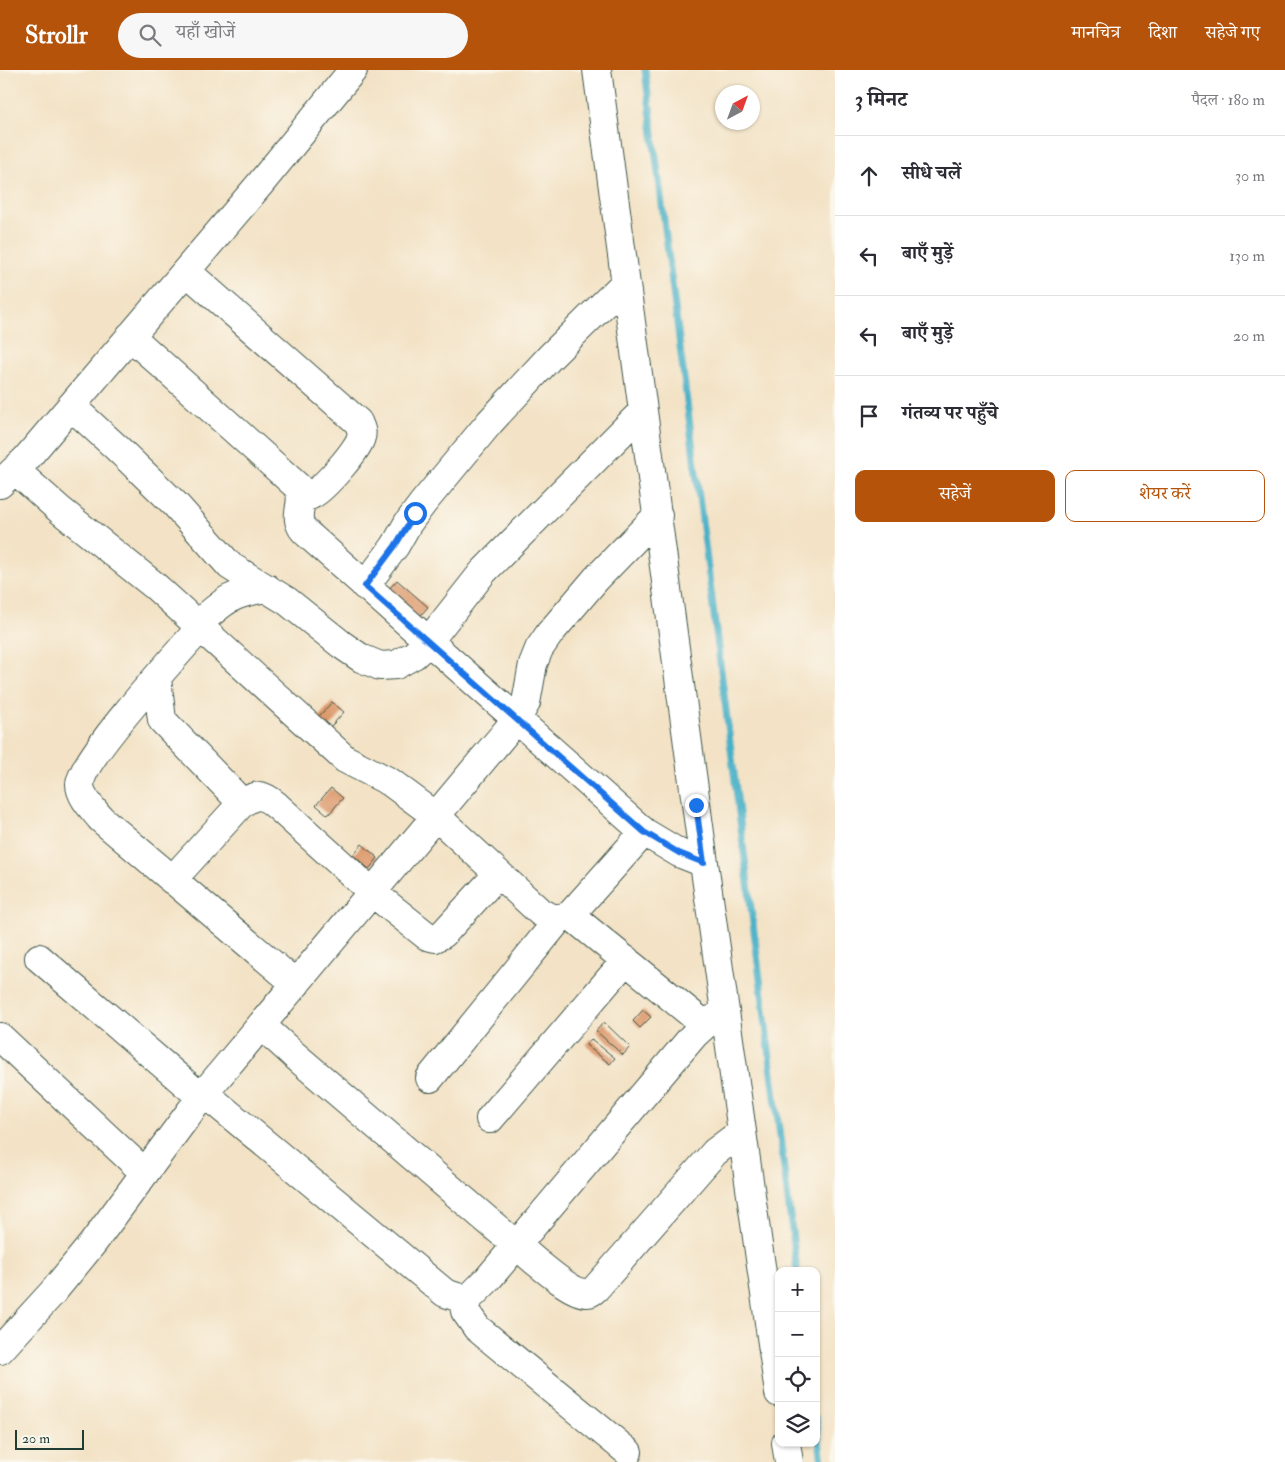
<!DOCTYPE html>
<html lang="hi">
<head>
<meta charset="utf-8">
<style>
  body { margin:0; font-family:"IM FELL Double Pica","Noto Serif Devanagari",serif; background:#f7f7f7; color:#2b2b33 }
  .controls { position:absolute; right:15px; bottom:15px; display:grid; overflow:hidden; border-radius:10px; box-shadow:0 1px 4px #0004 }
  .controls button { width:45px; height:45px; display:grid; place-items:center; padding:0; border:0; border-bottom:1px solid #e1e1e2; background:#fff; color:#2b2b33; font:25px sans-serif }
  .compass { position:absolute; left:715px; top:15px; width:45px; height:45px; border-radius:50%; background:#fff; box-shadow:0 1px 4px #0004; rotate:41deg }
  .scale { position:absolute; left:15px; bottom:12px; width:69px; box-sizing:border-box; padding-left:5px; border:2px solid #1f3d34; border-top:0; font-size:14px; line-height:18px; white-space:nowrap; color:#1f3d34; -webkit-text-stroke:4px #fbf7ec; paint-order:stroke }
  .stop { position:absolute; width:15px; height:15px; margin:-11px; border:4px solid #1a73e8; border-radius:50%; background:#fff }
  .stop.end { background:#1a73e8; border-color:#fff; box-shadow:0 1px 5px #0008 }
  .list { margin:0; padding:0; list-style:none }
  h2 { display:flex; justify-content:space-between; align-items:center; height:65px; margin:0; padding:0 20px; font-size:21px }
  h2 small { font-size:16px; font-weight:400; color:#7c7c81 }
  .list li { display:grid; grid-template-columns:32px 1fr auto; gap:15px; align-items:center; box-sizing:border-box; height:80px; padding:0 20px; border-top:1px solid #e1e1e2 }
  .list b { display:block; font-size:19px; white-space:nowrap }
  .list em { font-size:16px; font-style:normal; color:#7c7c81 }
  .actions { display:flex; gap:10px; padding:15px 20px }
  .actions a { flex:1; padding:11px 0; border:1px solid #b45309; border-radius:10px; text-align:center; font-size:18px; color:#b45309 }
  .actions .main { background:#b45309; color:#fff }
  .icon { flex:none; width:28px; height:28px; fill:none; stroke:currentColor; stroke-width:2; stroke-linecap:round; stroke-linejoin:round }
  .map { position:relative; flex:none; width:835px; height:1392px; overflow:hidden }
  header { display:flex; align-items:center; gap:30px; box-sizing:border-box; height:70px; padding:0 25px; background:#b45309; color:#fff }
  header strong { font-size:24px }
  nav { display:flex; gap:28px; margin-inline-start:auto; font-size:18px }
  .search { width:350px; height:45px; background:#f7f7f7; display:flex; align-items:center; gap:12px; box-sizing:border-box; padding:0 18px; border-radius:28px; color:#7c7c81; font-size:19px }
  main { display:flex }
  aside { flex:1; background:#fff }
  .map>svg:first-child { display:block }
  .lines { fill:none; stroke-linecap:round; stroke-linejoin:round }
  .stream { stroke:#49b1c7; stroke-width:7 }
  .building { fill:#da9363 }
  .minor-casing { stroke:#3f564a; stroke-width:30 }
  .minor { stroke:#fff; stroke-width:28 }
  .route { stroke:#1a73e8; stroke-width:6 }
</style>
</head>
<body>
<header>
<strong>Strollr</strong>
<div class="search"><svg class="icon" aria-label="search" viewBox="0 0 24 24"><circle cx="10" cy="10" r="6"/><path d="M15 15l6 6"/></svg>यहाँ खोजें</div>
<nav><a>मानचित्र</a><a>दिशा</a><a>सहेजे गए</a></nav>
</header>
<main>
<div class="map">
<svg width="835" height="1392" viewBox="0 0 835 1392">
  <rect width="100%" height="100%" fill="#fbf7ec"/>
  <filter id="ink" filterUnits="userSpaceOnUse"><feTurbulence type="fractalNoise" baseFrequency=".02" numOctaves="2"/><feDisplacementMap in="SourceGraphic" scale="10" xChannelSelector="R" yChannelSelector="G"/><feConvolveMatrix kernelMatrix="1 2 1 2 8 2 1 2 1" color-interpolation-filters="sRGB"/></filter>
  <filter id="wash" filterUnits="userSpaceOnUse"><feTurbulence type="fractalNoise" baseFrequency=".0096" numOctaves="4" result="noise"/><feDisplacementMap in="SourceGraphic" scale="20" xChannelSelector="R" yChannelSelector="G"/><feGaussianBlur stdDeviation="1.12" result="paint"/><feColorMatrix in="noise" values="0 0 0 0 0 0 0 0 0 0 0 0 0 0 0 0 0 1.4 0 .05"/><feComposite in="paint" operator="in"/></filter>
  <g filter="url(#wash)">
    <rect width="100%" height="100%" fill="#f3e2c5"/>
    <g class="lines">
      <path class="stream" d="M645 0 797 1201
        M816 1348 822 1392"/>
    </g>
    <g id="blocks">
      <path class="building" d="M397 510 428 537 413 554 382 527Z
        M332 632 344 642 323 665 311 655Z
        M331 718 343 728 328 745 316 735Z
        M362 774 378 788 369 799 353 785Z
        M643 940 651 947 640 958 633 951Z
        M604 952 630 977 623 985 596 961Z
        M591 969 615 988 610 994 586 975Z"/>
    </g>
  </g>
  <g filter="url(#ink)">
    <use href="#blocks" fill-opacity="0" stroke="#3f564a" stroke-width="1"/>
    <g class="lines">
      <defs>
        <path id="minor" d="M597 0 704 793 779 1323
          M186 201 358 352C360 357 363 362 361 367 359 379 324 418 313 424 310 426 306 427 302 428
          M130 266 298 417C306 431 294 443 301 456 303 461 308 464 312 468L644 762 679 783 704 793
          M71 336 117 378 175 434 230 496 287 531 342 575 361 588 380 596 396 595 414 585 428 572 483 502 643 341
          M15 400 60 440 155 516 345 689 390 712 436 746 540 842C552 849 558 850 570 845L644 762
          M0 414 26 389 260 114 353 0
          M365 516 395 476 408 453 423 433 490 352 550 287 625 213
          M198 554C225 530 230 524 267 518
          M201 557C179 582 82 688 80 714 80 727 94 740 101 749L296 914
          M157 609 162 650 242 733
          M172 810 242 733C258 723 263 724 277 736L373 823 427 866 435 868 443 864 498 804
          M570 845 705 955
          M39 888 201 1027
          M261 955 293 984 535 1191C546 1200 574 1224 587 1223 592 1223 594 1220 597 1217L715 1082 731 1070 742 1064
          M0 967 145 1103
          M430 1008 559 849
          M204 1023 445 1223 463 1229 472 1225 487 1210 694 965 705 955 725 941
          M490 1049 626 890
          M463 1229 465 1241 477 1258 628 1382
          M0 1280 53 1222 93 1173 201 1027 516 650 526 633 533 594 539 579 550 563 596 509 658 445
          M786 1373 789 1392"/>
      </defs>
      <use href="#minor" class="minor-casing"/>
      <use href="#minor" class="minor"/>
    </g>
  </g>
  <g class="lines" filter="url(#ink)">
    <path class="route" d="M415 443 395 476 365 516 644 762 679 783 704 793 696 735"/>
  </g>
</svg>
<div class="controls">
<button>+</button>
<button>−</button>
<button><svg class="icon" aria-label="locate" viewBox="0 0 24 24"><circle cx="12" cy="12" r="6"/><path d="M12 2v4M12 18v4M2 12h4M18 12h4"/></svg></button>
<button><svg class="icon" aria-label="layers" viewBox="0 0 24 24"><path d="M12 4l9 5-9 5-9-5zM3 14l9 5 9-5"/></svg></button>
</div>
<svg class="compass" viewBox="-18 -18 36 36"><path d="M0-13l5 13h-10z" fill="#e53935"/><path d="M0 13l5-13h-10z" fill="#7c7c81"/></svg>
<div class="scale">20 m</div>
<div class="stop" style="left:415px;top:443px"></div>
<div class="stop end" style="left:696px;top:735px"></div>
</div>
<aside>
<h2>3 मिनट<small>पैदल · 180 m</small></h2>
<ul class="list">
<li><svg class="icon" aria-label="ahead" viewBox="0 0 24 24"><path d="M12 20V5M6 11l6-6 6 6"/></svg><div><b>सीधे चलें</b></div><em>30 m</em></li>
<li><svg class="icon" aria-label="left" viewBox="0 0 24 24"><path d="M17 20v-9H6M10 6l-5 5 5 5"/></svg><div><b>बाएँ मुड़ें</b></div><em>130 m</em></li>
<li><svg class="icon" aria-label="left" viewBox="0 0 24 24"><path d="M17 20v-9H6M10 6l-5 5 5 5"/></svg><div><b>बाएँ मुड़ें</b></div><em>20 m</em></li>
<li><svg class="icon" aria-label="arrive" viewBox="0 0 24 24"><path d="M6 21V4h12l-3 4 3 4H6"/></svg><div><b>गंतव्य पर पहुँचे</b></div></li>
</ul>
<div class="actions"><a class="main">सहेजें</a><a>शेयर करें</a></div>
</aside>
</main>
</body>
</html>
